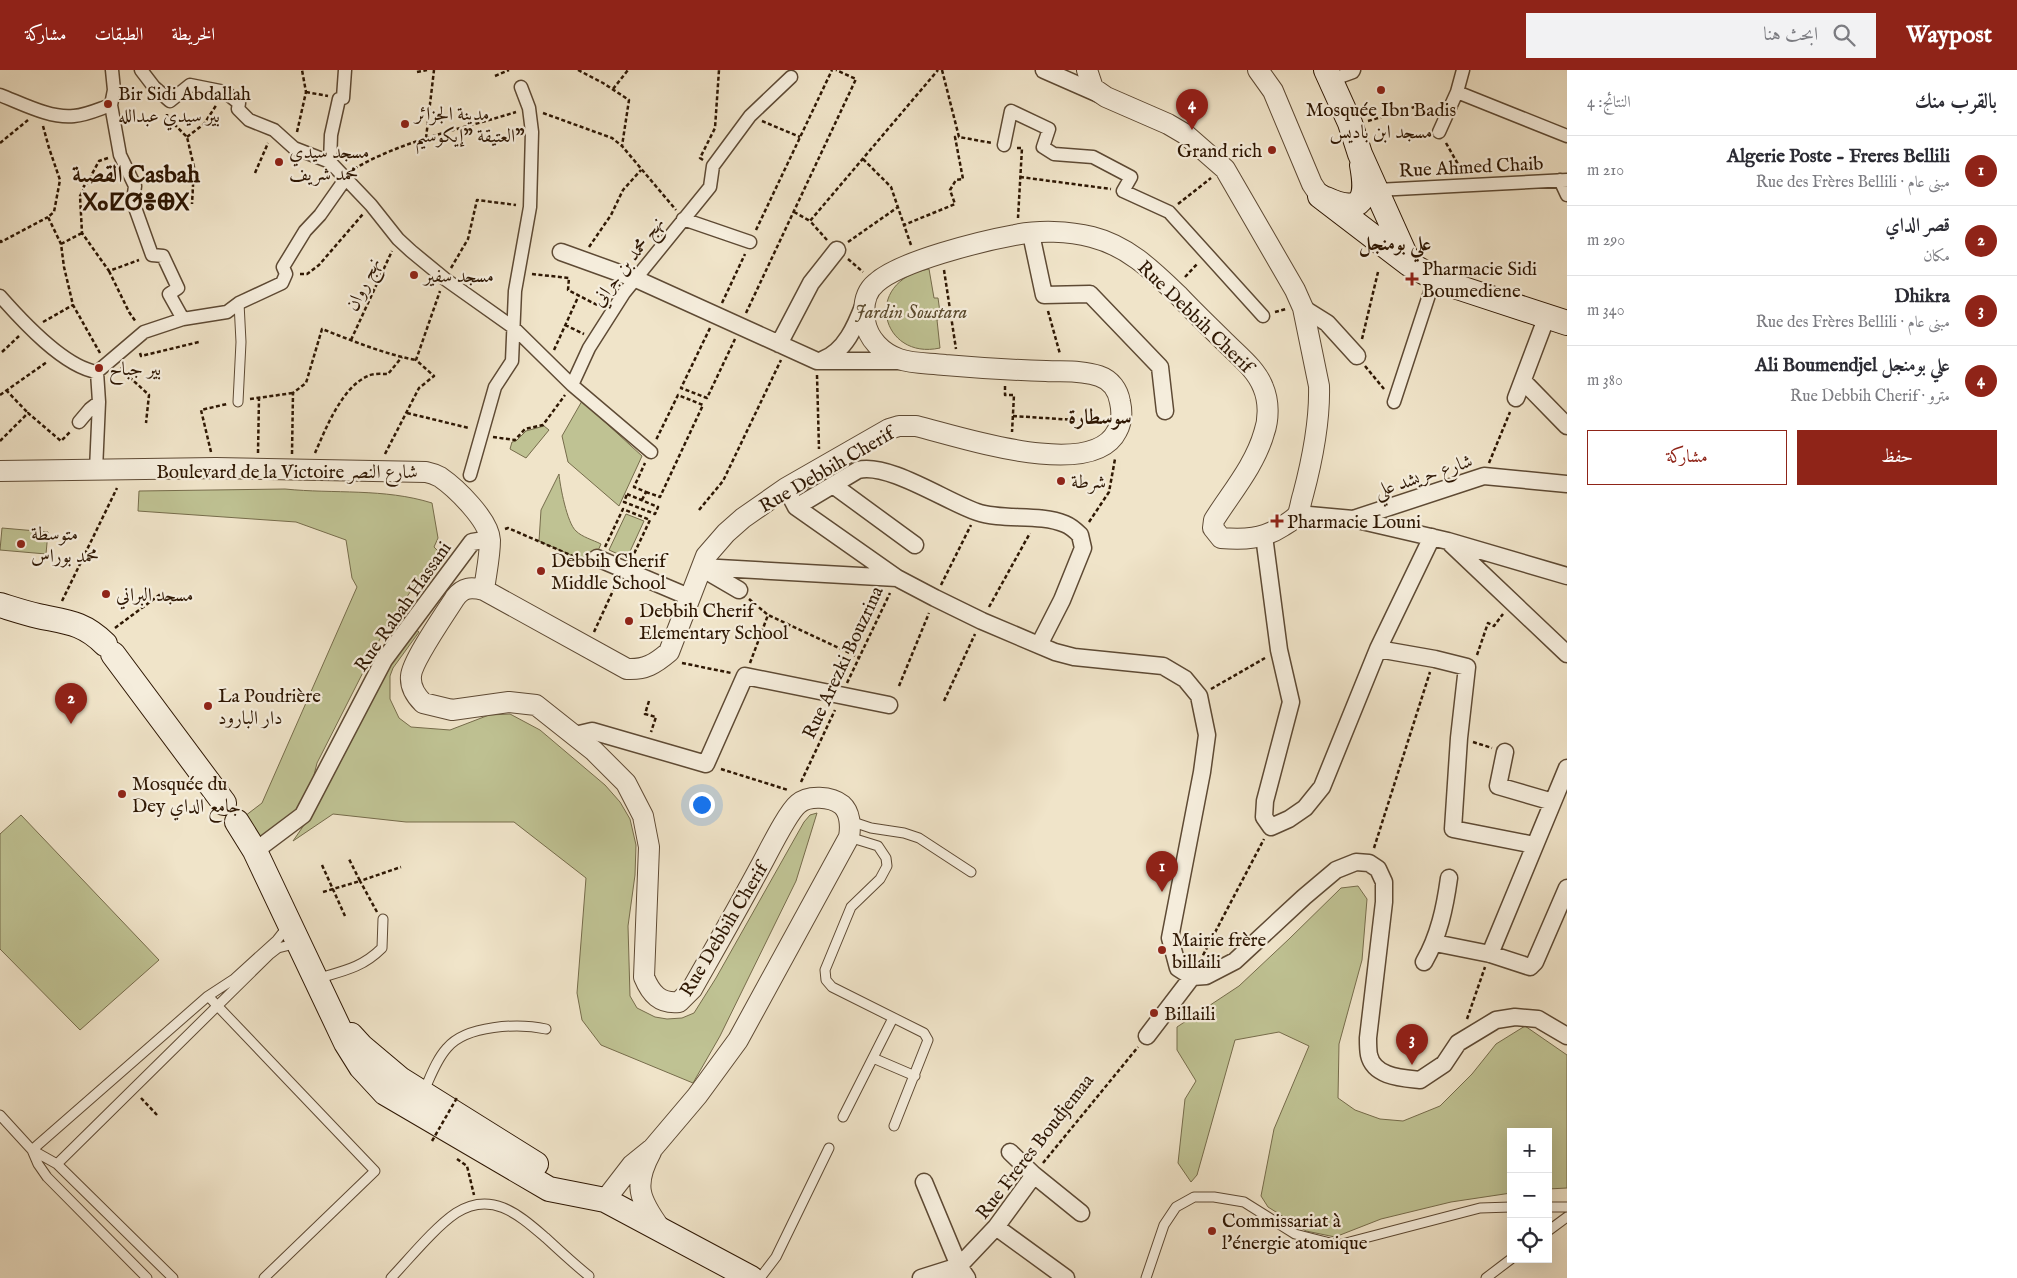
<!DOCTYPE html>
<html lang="ar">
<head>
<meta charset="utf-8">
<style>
  body { margin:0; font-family:"IM FELL English",Amiri,"Noto Sans Tifinagh",serif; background:#f2f2f3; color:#2b2b33; direction:rtl }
  .controls { position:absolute; right:15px; bottom:15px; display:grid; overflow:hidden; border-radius:0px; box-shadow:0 5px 20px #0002 }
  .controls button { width:45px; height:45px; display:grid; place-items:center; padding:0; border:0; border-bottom:1px solid #e1e1e2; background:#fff; color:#2b2b33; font:25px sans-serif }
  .you { position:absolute; left:701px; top:734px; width:18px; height:18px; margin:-12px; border:4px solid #fff; border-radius:50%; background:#1a73e8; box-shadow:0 0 0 8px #1a73e833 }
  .badge { display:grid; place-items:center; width:32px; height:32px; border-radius:50%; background:#8f2418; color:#fff; font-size:16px; font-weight:700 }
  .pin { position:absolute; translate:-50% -41px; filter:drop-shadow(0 1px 2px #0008) }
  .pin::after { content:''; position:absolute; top:26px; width:18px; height:15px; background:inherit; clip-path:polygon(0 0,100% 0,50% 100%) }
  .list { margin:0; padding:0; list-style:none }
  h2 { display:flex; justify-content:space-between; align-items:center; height:65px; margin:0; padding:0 20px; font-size:21px }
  h2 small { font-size:16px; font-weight:400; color:#7c7c81 }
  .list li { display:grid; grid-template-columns:32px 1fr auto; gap:15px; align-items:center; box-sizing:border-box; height:70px; padding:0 20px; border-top:1px solid #e1e1e2 }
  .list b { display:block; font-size:19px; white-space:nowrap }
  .list p { margin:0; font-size:16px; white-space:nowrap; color:#7c7c81 }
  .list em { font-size:16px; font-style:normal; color:#7c7c81 }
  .actions { display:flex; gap:10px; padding:15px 20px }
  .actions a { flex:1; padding:11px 0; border:1px solid #8f2418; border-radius:0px; text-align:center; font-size:18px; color:#8f2418 }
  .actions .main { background:#8f2418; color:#fff }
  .icon { flex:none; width:28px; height:28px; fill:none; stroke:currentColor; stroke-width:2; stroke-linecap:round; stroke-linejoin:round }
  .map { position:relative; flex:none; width:1567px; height:1208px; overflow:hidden; direction:ltr }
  header { display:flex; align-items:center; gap:30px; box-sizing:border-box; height:70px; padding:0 25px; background:#8f2418; color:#fff }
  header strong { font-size:24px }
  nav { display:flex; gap:28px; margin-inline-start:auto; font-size:18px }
  .search { width:350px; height:45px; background:#f2f2f3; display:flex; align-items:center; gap:12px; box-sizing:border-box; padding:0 18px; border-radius:0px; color:#7c7c81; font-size:19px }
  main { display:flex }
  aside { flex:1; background:#fff }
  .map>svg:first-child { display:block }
  .green { fill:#bfc293; stroke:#766c4b }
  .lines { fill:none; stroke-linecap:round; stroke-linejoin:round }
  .service-casing { stroke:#5e4a34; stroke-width:11 }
  .pedestrian-casing { stroke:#5e4a34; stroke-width:15 }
  .minor-casing { stroke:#5e4a34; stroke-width:19 }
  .tertiary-casing { stroke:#5e4a34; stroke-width:22 }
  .secondary-casing { stroke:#2e1703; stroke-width:26 }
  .path { stroke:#2e1703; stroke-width:2.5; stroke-dasharray:4 2.5; stroke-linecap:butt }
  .service { stroke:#f5eddc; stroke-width:9 }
  .pedestrian { stroke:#f5eddc; stroke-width:12 }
  .minor { stroke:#f5eddc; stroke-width:16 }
  .tertiary { stroke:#f5eddc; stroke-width:20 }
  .secondary { stroke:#f5eddc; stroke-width:24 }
  .path-bridge { stroke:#2e1703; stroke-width:2.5; stroke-dasharray:4 2.5; stroke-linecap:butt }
  .poi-dot { fill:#8f2418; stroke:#f5eddc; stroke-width:2 }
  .labels { text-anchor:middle; stroke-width:4.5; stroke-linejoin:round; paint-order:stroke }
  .poi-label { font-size:19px; fill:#2e1703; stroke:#f5eddc; text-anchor:start }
  .street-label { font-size:19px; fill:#2e1703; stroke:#f5eddc }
  .park-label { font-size:19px; font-style:italic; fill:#5a4a2e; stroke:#f5eddc }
  .neighbourhood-label { font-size:20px; font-weight:bold; fill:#2e1703; stroke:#f5eddc }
  .quarter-label { font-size:21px; font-weight:bold; fill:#2e1703; stroke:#f5eddc }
  .district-label { font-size:24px; font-weight:bold; fill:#2e1703; stroke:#f5eddc }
</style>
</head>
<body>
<header>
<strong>Waypost</strong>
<div class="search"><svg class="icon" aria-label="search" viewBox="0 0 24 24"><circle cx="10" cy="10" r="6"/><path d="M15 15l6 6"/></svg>ابحث هنا</div>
<nav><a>الخريطة</a><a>الطبقات</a><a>مشاركة</a></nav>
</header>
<main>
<aside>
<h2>بالقرب منك<small>النتائج: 4</small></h2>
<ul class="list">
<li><span class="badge">1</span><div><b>Algerie Poste - Freres Bellili</b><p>مبنى عام · Rue des Frères Bellili</p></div><em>210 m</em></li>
<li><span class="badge">2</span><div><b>قصر الداي</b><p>مكان</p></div><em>290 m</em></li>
<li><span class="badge">3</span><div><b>Dhikra</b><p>مبنى عام · Rue des Frères Bellili</p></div><em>340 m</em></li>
<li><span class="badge">4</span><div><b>علي بومنجل Ali Boumendjel</b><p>مترو · Rue Debbih Cherif</p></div><em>380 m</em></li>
</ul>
<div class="actions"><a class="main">حفظ</a><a>مشاركة</a></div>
</aside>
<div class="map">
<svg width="1567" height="1208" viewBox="0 0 1567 1208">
  <rect width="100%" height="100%" fill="#f0e4c9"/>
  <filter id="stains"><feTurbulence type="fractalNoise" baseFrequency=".004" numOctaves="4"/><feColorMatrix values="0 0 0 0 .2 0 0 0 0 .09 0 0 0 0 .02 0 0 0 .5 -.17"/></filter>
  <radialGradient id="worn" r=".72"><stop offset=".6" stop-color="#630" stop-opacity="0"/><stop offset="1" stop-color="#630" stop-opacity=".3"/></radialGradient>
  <path class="green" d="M929 199 934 228H938L941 249 937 250 940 278C881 291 861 211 929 199Z
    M582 331 642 386 619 436 568 392 562 366Z
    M544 356 549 360 526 388 510 379 512 372 516 371 526 361Z
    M559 404C560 416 567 453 576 461 582 467 593 470 601 474L592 494 539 471 541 440Z
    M285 419C334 424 384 418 432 433L438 468 434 477 438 481 385 559 317 693 312 713 300 738 261 769 245 746 262 733 357 517 352 508 346 470 296 452 138 441 139 421Z
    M626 444 644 451 627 488 609 480Z
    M2 458 48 462 46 484 0 480Z
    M414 558 419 562 393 598 390 606V629L399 648 411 657 450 660 489 645 510 644 540 660 605 715 620 732 630 749 636 775 635 805 628 856 630 926 637 938 655 947 667 949 682 948 694 943 716 908 804 752 810 745 817 743 796 811 720 966 693 1013 601 975 582 950 577 923 586 808 514 752H406L333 744 293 771 315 739 368 629Z
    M21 745 159 890 80 960 0 879V764Z
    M1358 816 1367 829 1362 890 1339 974 1338 1028 1355 1040 1380 1049 1403 1051 1440 1036 1472 1004 1496 974 1525 956 1567 985V1118L1548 1119V1062H1511V1123L1451 1132 1381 1149 1335 1167 1306 1161 1268 1137 1261 1126 1274 1059 1309 976 1279 962 1235 970 1197 1105 1191 1112 1178 1093 1185 1029 1196 1011 1177 980V957L1239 916 1289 869 1341 818Z"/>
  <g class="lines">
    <defs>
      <path id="service" d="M238 332 241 272 239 233
        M850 751 871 758 904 763 919 768 971 802
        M849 767 878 776 886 788 887 796 880 809 851 837 825 900 826 910 832 917 924 963 928 970 894 1056
        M316 909C343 901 362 898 382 878L383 849
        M208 926 375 1101 264 1208
        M873 988 915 1006
        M423 1023C430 1008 436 990 447 978 466 955 519 953 546 959
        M0 1045 32 1080 208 926 234 909 277 870 288 856
        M843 1047 893 948
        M32 1080 57 1094 173 1208
        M32 1080 38 1094 47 1107 147 1208
        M57 1094 269 885 278 878 298 873
        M1548 1137H1567
        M1548 1161 1567 1147
        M391 1208C409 1189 435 1157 456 1143 492 1120 519 1145 546 1168 560 1181 574 1194 589 1206
        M760 1208 776 1187 829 1078
        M1146 1208 1164 1155 1176 1137 1194 1127H1214L1244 1132 1295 1164 1338 1175 1480 1138 1511 1137
        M1486 1208 1511 1189"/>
      <path id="pedestrian" d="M112 0 114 20 111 35 120 85 135 116 133 132 152 185 163 186 178 218 169 224 183 249
        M141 0 154 17 170 31 190 15 225 22 239 33 238 39 249 50 274 60 294 78 330 92 371 135 398 169 411 181 445 209 514 258 572 315 651 382
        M1331 10 1353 2 1354 0
        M1457 22 1567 66
        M0 25C21 33 51 49 74 46 87 45 99 39 111 35
        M1439 62 1457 22 1463 0
        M1004 75 1011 41 1049 59 1043 77 1054 84 1093 87 1131 107 1123 121 1169 142 1263 246
        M330 92 331 65 339 29 343 28 345 0
        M1560 110 1567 125
        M1377 120 1567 110
        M683 149 750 172
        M0 226C22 251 64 297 97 302L144 262 183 249 227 242 239 233 282 213 286 204 283 197 305 161 320 145 346 108
        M572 315 589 278 624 223 710 117 713 96 750 46 791 7
        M1394 332 1431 219
        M79 352 90 339 99 332
        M96 400 99 332 97 302
        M470 405 495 317 512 291 515 221 530 137 532 62 529 38 521 17"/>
      <path id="minor" d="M1044 0 1101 25
        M1031 164 1044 225 1090 224 1160 297 1165 341
        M561 182 636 209 817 291H903
        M1303 238 1327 253 1357 286
        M779 274 811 213 837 180
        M822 290C845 282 856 255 864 234
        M1524 312 1567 356
        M1516 328 1547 246
        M833 415 915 475
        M786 418 796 437 897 508 935 528 982 551 1055 582 1074 587 1163 596 1185 609 1199 626 1207 665 1202 702 1170 868 1178 898 1192 907 1206 906 1235 891 1304 827 1336 800 1356 792 1369 793 1378 799 1384 812V832L1368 968C1368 973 1368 980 1369 985 1374 1007 1402 1008 1420 1010L1444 994 1458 973 1496 950 1515 947 1538 949 1567 966
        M796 437 858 400C888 392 947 432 977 442 1003 451 1039 443 1065 454 1070 456 1076 461 1080 465L1083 478 1062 530 1039 575
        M1298 444 1353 449 1448 471 1567 506
        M1353 449 1484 406 1567 414
        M1264 466 1279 580 1291 632 1265 731 1264 747 1271 757 1289 749 1305 738 1322 717 1378 579 1435 589 1467 597 1459 668 1453 759 1534 775
        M1451 474 1567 584
        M597 488 689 527
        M701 497 897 508
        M703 499 739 520
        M1378 579 1432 467
        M575 665 592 661 706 694 745 606 889 635
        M1505 682 1498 716 1553 732
        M255 781 303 745 384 590 472 472 490 469
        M1435 873 1490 884 1530 897 1535 892 1567 818
        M1490 884 1567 698
        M1424 892C1439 866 1445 837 1449 808
        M1147 966 1192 907
        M1010 1082 1034 1105 1081 1143
        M924 1112 959 1196 967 1208
        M996 1157 1066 1208
        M921 1208 959 1196
        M950 1208 959 1196 996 1157 1034 1105"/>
      <path id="tertiary" d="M1258 0 1273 21 1312 114 1320 126
        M0 401 216 398 426 402C431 403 436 405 440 407 456 418 489 450 490 470 490 486 486 504 484 520
        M651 1082C633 1115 639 1129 660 1158
        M605 1130 632 1095 653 1078 697 1026 738 970 849 767C851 756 850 742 842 735 831 726 808 725 798 734 787 743 767 785 759 799 737 840 714 880 692 919L679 932C660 934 651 924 644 907L649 777 643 746 626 713 594 681 536 635 509 632 452 640 423 633C416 626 410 616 411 606 412 591 445 544 455 528 463 517 471 517 484 520L627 599C645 600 655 594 669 582L706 486 726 463 743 448 786 418 889 359 899 356H916C958 366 1092 412 1117 361 1122 352 1122 341 1120 332 1118 320 1111 310 1099 306 1082 300 1063 302 1046 301 1012 300 979 298 945 295 930 293 913 294 899 289 882 283 868 269 865 251 863 237 865 222 876 213 900 191 982 171 1015 165 1039 160 1069 161 1092 167 1128 176 1153 201 1179 226 1194 242 1210 257 1225 272 1239 286 1256 299 1263 317 1269 331 1269 349 1264 363 1255 395 1231 423 1214 450L1213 458 1221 468C1244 470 1263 469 1283 456 1288 453 1295 449 1298 444 1300 439 1301 431 1303 425 1312 391 1320 352 1319 316L1303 238 1295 220 1225 99 1185 64 1168 54 1106 27 1093 18 1087 0"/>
      <path id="secondary" d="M1326 0 1350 53 1360 84 1408 191
        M1320 126 1409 194 1442 212 1567 253
        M1326 129C1363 146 1368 128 1362 95
        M0 535C13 539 25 543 38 546 66 552 83 552 105 574
        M113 584 224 733
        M237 752 255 781 346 973 361 997 385 1023 549 1119 605 1130 751 1208
        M351 965 362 977 400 1009 536 1094"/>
    </defs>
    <use href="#service" class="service-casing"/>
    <use href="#pedestrian" class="pedestrian-casing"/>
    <use href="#minor" class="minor-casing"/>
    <use href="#tertiary" class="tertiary-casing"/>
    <use href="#secondary" class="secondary-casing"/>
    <path class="path" d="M578 0 603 13 629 30 622 76 676 140
      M942 0 959 67 992 73
      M417 2 427 0
      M495 6 509 0
      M613 19 628 0
      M306 22 328 26
      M543 43 612 68 622 76
      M167 44V47L187 67 194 97 192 134
      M762 51 800 67
      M1368 51 1418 36 1433 44
      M43 56 49 78 60 110 54 142 48 147 61 174 64 197 73 235 100 283
      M297 62 306 22 302 0
      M187 67 204 54 217 34
      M426 68 434 0
      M0 73 28 50
      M1446 73 1463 103
      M1017 78H1022L1018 148
      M108 88 99 91 80 126 82 163 109 201 139 190
      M863 89 891 117 904 155
      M703 90 700 88 715 58 719 0
      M354 99C403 70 462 59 516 42
      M255 103 268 73
      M1020 107 1111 119
      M1178 134 1211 108
      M794 142 810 151
      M756 160 832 0
      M0 170 1 172 48 147
      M827 170 810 151 938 0
      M848 172 898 137
      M61 174 82 163
      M911 175 904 155 955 134 950 120 956 110 963 109 955 67H959
      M589 177 611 145 623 120 641 100
      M848 189 863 202
      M451 198 468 169 477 130 516 135
      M944 200 956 279
      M109 201 129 242 136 252
      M300 204H307L319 195 363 144
      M532 204 569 208 568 220 601 237
      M1185 207 1198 193
      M722 233 745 184
      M1048 241 1060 284
      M1275 242 1286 239
      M746 243 856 9 836 0
      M43 252 73 235
      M565 255 584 264
      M710 258 681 318 707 328 735 269
      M1362 269 1378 202
      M351 270 392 181
      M554 280 579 225
      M2 282 19 266
      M140 283 141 286 199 272
      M1365 296 1384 319
      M121 297 125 303 149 325 146 353
      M817 305 819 379
      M1005 316V325H1014L1012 362
      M6 320 28 343
      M0 325 47 292
      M250 329 293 323
      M407 343 469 358
      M1013 346 1076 350
      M493 367 515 370 525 359 543 355 565 325
      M0 371 28 343 61 371 71 361
      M211 382 201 340 227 334
      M258 383 259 328
      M315 383C326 358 342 317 368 306 373 303 382 304 388 304L402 287
      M292 384 293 323 306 313 322 259C353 271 384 284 416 290
      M385 384 419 318 434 306 416 290 440 221
      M1489 393 1510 342
      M646 422 660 427 703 335 678 325 656 370
      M627 424 658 437 655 444 624 432Z
      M642 430 646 422 634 417 645 393
      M699 440 723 411 781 290
      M1089 452 1109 422 1115 389
      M505 459 508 458 582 490
      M605 477 623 439 650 450 632 488
      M941 515 971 455
      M749 529 768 545 858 587
      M62 531 117 418
      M989 537 1030 463
      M115 558 162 523
      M594 562 617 512
      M1477 585 1488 553 1494 556 1503 544
      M682 593 731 603
      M750 593 768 545
      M847 613 890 523
      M899 616 929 543
      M1211 619 1265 588
      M649 631 645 644 656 647 651 662
      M944 631 975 564
      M1473 672 1492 678
      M721 699 788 720
      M801 712 835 640
      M1374 778 1430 602
      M322 795 345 846
      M323 822 360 811 349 789
      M377 842 360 811 401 797
      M1200 891 1264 769
      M1467 949 1485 897
      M141 1028 157 1045
      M457 1089 467 1096 474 1125
      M1043 1093 1138 977"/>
    <use href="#service" class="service"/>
    <use href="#pedestrian" class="pedestrian"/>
    <use href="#minor" class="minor"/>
    <use href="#tertiary" class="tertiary"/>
    <use href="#secondary" class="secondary"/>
    <path class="path-bridge" d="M432 1071 458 1026"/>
  </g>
  <g class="poi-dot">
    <circle cx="1381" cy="20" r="5"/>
    <circle cx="108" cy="34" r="5"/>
    <circle cx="405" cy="54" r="5"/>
    <circle cx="1272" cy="80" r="5"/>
    <circle cx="279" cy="92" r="5"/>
    <circle cx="414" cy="205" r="5"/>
    <path d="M1409.5 201.5h5v5h5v5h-5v5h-5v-5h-5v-5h5z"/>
    <circle cx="99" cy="298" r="5"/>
    <circle cx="1061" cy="411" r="5"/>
    <path d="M1274.5 443.5h5v5h5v5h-5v5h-5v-5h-5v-5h5z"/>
    <circle cx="21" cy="474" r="5"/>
    <circle cx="541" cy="501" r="5"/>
    <circle cx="106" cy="524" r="5"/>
    <circle cx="629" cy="551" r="5"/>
    <circle cx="208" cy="636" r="5"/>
    <circle cx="122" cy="724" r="5"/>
    <circle cx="1162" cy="880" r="5"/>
    <circle cx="1154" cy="943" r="5"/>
    <circle cx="1212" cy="1161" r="5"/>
  </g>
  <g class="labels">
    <g class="poi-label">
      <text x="118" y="30">Bir Sidi Abdallah<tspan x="118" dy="22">بير سيدي عبدالله</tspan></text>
      <text x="1381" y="46" text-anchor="middle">Mosquée Ibn Badis<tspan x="1381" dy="22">مسجد ابن باديس</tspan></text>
      <text x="415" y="50">مدينة الجزائر<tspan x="415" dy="22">العتيقة "إيكوسيم"</tspan></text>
      <text x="1262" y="87" text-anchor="end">Grand rich</text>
      <text x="289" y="88">مسجد سيدي<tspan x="289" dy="22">محمد شريف</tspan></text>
      <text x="1422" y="205">Pharmacie Sidi<tspan x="1422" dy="22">Boumediene</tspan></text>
      <text x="424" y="212">مسجد سفير</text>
      <text x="109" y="305">بير جباح</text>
      <text x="1071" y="418">شرطة</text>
      <text x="1287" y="458">Pharmacie Louni</text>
      <text x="31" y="470">متوسطة<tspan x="31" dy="22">محمد بوراس</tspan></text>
      <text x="551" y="497">Debbih Cherif<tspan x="551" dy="22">Middle School</tspan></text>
      <text x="116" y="531">مسجد البراني</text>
      <text x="639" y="547">Debbih Cherif<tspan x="639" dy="22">Elementary School</tspan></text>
      <text x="218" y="632">La Poudrière<tspan x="218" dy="22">دار البارود</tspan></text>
      <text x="132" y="720">Mosquée du<tspan x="132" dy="22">Dey جامع الداي</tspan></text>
      <text x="1172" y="876">Mairie frère<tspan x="1172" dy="22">billaili</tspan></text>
      <text x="1164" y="950">Billaili</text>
      <text x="1222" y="1157">Commissariat à<tspan x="1222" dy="22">l'énergie atomique</tspan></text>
    </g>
    <g class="street-label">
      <text transform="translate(1471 96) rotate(-3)" y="7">Rue Ahmed Chaib</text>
      <text transform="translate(627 191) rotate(-53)" y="7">نهج محمد بن جراني</text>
      <text transform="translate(362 214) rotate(-65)" y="7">نهج روان</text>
      <text transform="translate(1196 246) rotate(44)" y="7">Rue Debbih Cherif</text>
      <text transform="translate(826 399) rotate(-30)" y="7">Rue Debbih Cherif</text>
      <text x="287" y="408">Boulevard de la Victoire شارع النصر</text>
      <text transform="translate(1423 405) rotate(-18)" y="7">شارع حريشد علي</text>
      <text transform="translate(402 536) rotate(-55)" y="7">Rue Rabah Hassani</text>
      <text transform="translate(842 592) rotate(-65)" y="7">Rue Arezki Bouzrina</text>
      <text transform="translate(723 859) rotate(-59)" y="7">Rue Debbih Cherif</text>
      <text transform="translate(1034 1076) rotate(-52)" y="7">Rue Freres Boudjemaa</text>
    </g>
    <g class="park-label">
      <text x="911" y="248">Jardin Soustara</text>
    </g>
    <g class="neighbourhood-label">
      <text x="1395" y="180">علي بومنجل</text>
    </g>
    <g class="quarter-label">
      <text x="1100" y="354">سوسطارة</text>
    </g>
    <g class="district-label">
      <text x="136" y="112">القصبة Casbah<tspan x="136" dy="28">ⵝⴰⵇⵚⴻⴲⵝ</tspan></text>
    </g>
  </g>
  <rect width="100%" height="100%" filter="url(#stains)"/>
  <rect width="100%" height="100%" fill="url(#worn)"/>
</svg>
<div class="controls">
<button>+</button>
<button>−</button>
<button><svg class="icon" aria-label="locate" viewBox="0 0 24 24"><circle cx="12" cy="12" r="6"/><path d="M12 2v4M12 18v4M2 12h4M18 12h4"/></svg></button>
</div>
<div class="you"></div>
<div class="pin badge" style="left:1162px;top:822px">1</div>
<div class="pin badge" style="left:71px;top:654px">2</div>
<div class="pin badge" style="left:1412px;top:995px">3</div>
<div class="pin badge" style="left:1192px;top:60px">4</div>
</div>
</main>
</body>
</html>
